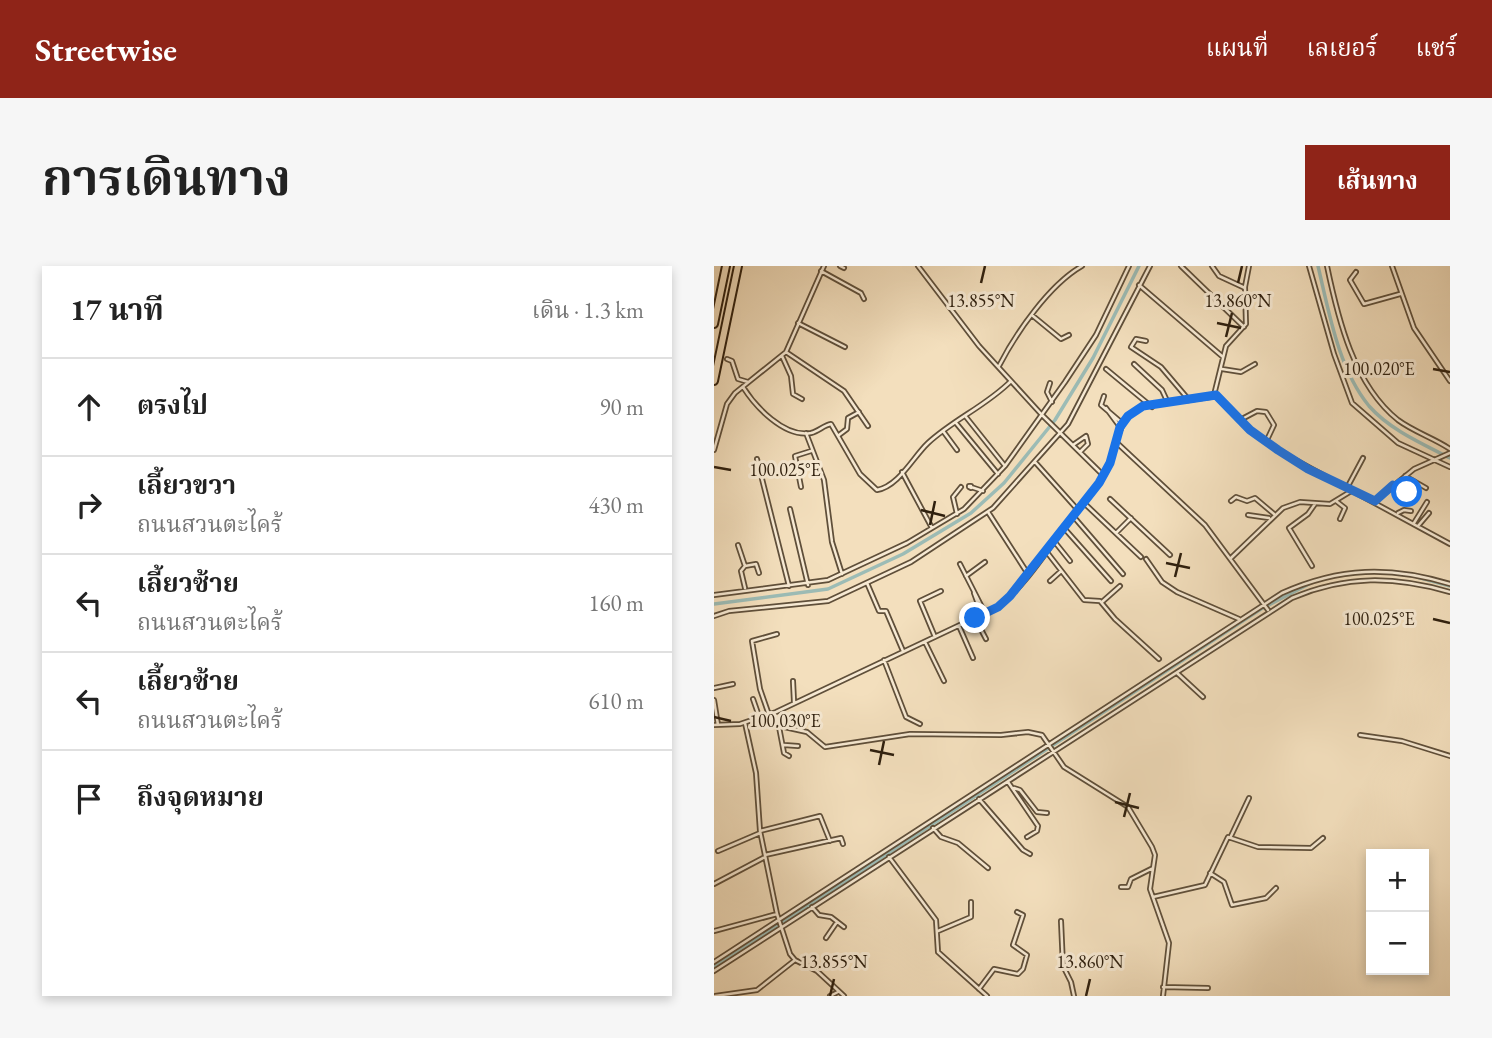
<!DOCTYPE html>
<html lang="th">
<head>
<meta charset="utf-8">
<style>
  body { margin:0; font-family:"EB Garamond","Noto Serif Thai",serif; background:#f6f6f6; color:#222 }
  .controls { position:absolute; right:21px; bottom:21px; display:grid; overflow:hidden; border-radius:0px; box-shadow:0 4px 10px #0003 }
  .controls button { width:63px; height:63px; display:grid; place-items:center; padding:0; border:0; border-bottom:2px solid #e0e0e0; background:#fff; color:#222; font:35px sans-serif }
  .stop { position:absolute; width:21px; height:21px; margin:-16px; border:5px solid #1a73e8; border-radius:50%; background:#fff }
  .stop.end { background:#1a73e8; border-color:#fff; box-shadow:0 2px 7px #0008 }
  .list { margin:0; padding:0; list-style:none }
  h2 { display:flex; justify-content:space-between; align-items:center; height:91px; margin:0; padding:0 28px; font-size:30px }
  h2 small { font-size:23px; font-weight:400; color:#767676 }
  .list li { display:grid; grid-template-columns:46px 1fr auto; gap:21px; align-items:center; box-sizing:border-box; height:98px; padding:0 28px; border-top:2px solid #e0e0e0 }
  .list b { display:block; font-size:26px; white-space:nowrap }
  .list p { margin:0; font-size:23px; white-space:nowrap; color:#767676 }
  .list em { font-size:23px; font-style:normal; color:#767676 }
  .icon { flex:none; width:38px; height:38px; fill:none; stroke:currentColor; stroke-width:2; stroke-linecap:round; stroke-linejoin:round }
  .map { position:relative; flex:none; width:736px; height:730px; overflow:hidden; border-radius:0px }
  header { display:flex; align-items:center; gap:42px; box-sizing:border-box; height:98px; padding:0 35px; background:#8f2418; color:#fff }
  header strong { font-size:33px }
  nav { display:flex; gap:38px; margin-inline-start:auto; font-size:24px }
  .intro { display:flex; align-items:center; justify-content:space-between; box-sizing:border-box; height:168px; padding:0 42px }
  h1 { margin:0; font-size:49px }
  .button { padding:18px 32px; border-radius:0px; background:#8f2418; color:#fff; font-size:24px; font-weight:700 }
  main { display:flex; gap:42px; padding:0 42px }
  aside { flex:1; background:#fff; border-radius:0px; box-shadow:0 4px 10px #0003 }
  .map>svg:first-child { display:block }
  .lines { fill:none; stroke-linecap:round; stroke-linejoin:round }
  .canal { stroke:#9cbcb6; stroke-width:3.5 }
  .minor-casing { stroke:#5f4f3a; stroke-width:6 }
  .motorway-casing { stroke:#2e1f0e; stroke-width:10 }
  .minor { stroke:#f7ead4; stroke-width:2.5 }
  .motorway { stroke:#f3dfbd; stroke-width:6 }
  .route { stroke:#1a73e8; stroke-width:9 }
  .ticks { fill:none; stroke:#2e1f0e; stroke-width:2.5 }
  .ticks-label { font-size:18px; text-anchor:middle; fill:#2e1f0e; stroke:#f7ead4; stroke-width:6; stroke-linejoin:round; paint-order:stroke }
</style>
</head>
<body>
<header>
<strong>Streetwise</strong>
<nav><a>แผนที่</a><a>เลเยอร์</a><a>แชร์</a></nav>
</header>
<div class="intro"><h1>การเดินทาง</h1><a class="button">เส้นทาง</a></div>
<main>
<aside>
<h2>17 นาที<small>เดิน · 1.3 km</small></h2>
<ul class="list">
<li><svg class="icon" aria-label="ahead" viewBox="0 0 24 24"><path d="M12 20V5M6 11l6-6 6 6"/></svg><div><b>ตรงไป</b></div><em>90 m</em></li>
<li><svg class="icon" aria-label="right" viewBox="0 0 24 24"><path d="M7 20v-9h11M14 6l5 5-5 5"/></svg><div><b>เลี้ยวขวา</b><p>ถนนสวนตะไคร้</p></div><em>430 m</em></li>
<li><svg class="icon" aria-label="left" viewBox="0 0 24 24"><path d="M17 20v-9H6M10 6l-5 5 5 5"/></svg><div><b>เลี้ยวซ้าย</b><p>ถนนสวนตะไคร้</p></div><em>160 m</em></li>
<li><svg class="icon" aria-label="left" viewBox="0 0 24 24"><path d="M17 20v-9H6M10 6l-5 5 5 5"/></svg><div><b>เลี้ยวซ้าย</b><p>ถนนสวนตะไคร้</p></div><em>610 m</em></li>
<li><svg class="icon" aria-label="arrive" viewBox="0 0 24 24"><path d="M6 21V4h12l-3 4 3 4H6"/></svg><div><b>ถึงจุดหมาย</b></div></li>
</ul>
</aside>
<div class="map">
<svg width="736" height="730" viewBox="0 0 736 730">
  <rect width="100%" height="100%" fill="#f3dfbd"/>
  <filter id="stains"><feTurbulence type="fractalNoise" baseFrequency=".00286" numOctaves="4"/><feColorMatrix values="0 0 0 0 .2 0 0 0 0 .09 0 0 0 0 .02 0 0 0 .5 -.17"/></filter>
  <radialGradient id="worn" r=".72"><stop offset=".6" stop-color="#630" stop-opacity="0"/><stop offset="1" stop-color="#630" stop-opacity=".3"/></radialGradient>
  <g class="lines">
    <path class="canal" d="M604 0C615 46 624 102 655 140 676 164 709 178 736 192
      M703 311 736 320
      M0 338 114 323 189 288 257 247 290 217 341 154 379 92 425 0
      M0 701 547 343 595 318"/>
    <defs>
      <path id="minor" d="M126 0 130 2
        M204 0 265 80 328 149 389 209
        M467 0 530 61
        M498 0 505 10 531 22
        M595 0 620 88 638 137 684 177 736 201
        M613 0C624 53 640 119 684 154 700 166 720 172 736 183
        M678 0 700 62 736 115
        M107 5 147 27 150 33
        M642 6 636 14 650 38 686 28
        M425 19 509 91
        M319 50 347 73 355 69
        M84 57 131 81
        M432 75 422 73 417 81 447 101 475 134
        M72 86 130 125 154 160
        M68 90 77 110 79 128 88 133
        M13 93 18 95 24 113 34 116
        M420 98 448 124 454 137
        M285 100C302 67 335 19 368 0
        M392 103 438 141
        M508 103 527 106 541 98
        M336 117 333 126 338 136
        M29 121C41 140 70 172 97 167 105 165 110 159 117 158L146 208 163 224C185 220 199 191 214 177 240 153 272 140 297 115
        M500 129 512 80 532 58 531 21 535 0
        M390 130 387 139 408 157
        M392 142 406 161
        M252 151 291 200
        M526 154 543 145 552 146 560 159 552 176
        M242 157 284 208
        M229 165 243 184
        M92 167 110 214 118 276 128 308
        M125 169 133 163 134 152 145 146
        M402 176 491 259 554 344
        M359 179 372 170 374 178 366 186
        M0 184 13 138 21 127 72 86 110 0
        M43 193 75 320
        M321 196 363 243
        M188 206 218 262
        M691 210 712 222
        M679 219 691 226 700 224
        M255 220H257V222L255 221Z
        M634 220 649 192
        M87 221 81 190 97 185
        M257 221 269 225
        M396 233 456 289
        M517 235 522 231 533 235 541 232 560 248
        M622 235 631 242 626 253
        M661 235 700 203 736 187
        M370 237 427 291
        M76 243 94 319
        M274 246 314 308
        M684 247 690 244 697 245
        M243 248 239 231 247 221
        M534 249 555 252
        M359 250 409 308
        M700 257 713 236
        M704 260 715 247
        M350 262 397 315
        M402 267 417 252
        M340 275 356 295
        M24 279 31 300 27 305 31 322
        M332 285 370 334 386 335 401 353 445 393
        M517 292 569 242 586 236 616 238 639 224
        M432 293 448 316 463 326 525 353
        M246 298 271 347
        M31 300 42 298 45 307
        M598 300 575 262 594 248 601 238
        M252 310 271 296
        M336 315 346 306
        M153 317 165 345H172L189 385
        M260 327 268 349
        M0 329 114 314 193 277 250 243 291 200 351 116 382 69 415 0
        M388 336 406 320
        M0 350 15 345 114 335 197 296 279 242 354 158 436 0
        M261 352 272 373
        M245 360 259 392
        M221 371 206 335 227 325
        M211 376 230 415
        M170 394 192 451 206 458
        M463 407 489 431
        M79 415 80 436
        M0 422 19 418
        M39 433 47 456 93 466 111 481 196 468 287 469 314 466 328 469 350 501 414 541 438 581 441 589 436 623 455 677 449 730
        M0 434 4 459
        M55 449 46 423 38 375 63 368
        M31 457 42 507 46 565 63 648 76 688 81 694 103 705 130 730
        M0 459 26 458 62 446 284 341C313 318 334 283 356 254 369 238 385 221 394 202 405 178 401 152 430 140L504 130 536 164 563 184 736 278
        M65 461 70 487 75 490
        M646 469 688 475 736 490
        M70 479 84 480
        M294 516 324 560 323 565 313 571
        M300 522 306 524 323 546 333 547
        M265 533 309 584 316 588
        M219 562 227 571 244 577 274 602
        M46 565 106 550 116 575
        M517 570 535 532
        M4 585 46 567
        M51 589 127 572 129 578
        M175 591 222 654 224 686 273 730
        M496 607 510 616 518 639 552 632 562 622
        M0 618 51 591
        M407 621H414L417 613 439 602
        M439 631 491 619 514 571 544 581 597 582 609 572
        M98 641 105 649 117 651 130 661
        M347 655 349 700 357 716 360 730
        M0 665 63 648
        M224 665 257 651V636
        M112 672 123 656
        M0 696 568 327C626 301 676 300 736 318
        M0 705 578 332C632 309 680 310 736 326
        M449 721 494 722
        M265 723 280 703 304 708 309 703 313 689 299 679 309 649 303 646
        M1 730 43 724 81 694
        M116 730 124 726"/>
      <path id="motorway" d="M0 58 12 0
        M0 115 24 0"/>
    </defs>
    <use href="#minor" class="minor-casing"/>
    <use href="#motorway" class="motorway-casing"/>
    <use href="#minor" class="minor"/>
    <use href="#motorway" class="motorway"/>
  </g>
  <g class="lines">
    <path class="route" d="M261 352 284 341 296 330 385 217 396 197 406 161 414 150 429 140 502 129 536 164 564 184 594 203 661 235 679 219 693 226"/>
  </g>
  <path class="ticks" d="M267 17 271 0M524 17 528 0M503 57 527 62M512 71 518 47M719 103 736 106M0 201 17 204M207 244 231 250M216 259 221 235M452 297 476 302M461 311 467 287M719 353 736 357M0 451 17 455M156 484 180 489M165 499 170 475M401 536 425 542M410 551 416 527M116 730 120 713M372 730 376 713"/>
  <g class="ticks-label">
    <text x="267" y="41">13.855°N</text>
    <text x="524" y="41">13.860°N</text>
    <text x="665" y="109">100.020°E</text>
    <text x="71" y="210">100.025°E</text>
    <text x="665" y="359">100.025°E</text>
    <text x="71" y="461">100.030°E</text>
    <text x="120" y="702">13.855°N</text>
    <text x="376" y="702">13.860°N</text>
  </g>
  <rect width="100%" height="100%" filter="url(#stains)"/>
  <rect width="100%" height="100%" fill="url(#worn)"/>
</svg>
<div class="controls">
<button>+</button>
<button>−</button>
</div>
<div class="stop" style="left:693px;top:226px"></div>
<div class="stop end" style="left:261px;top:352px"></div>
</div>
</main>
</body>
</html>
